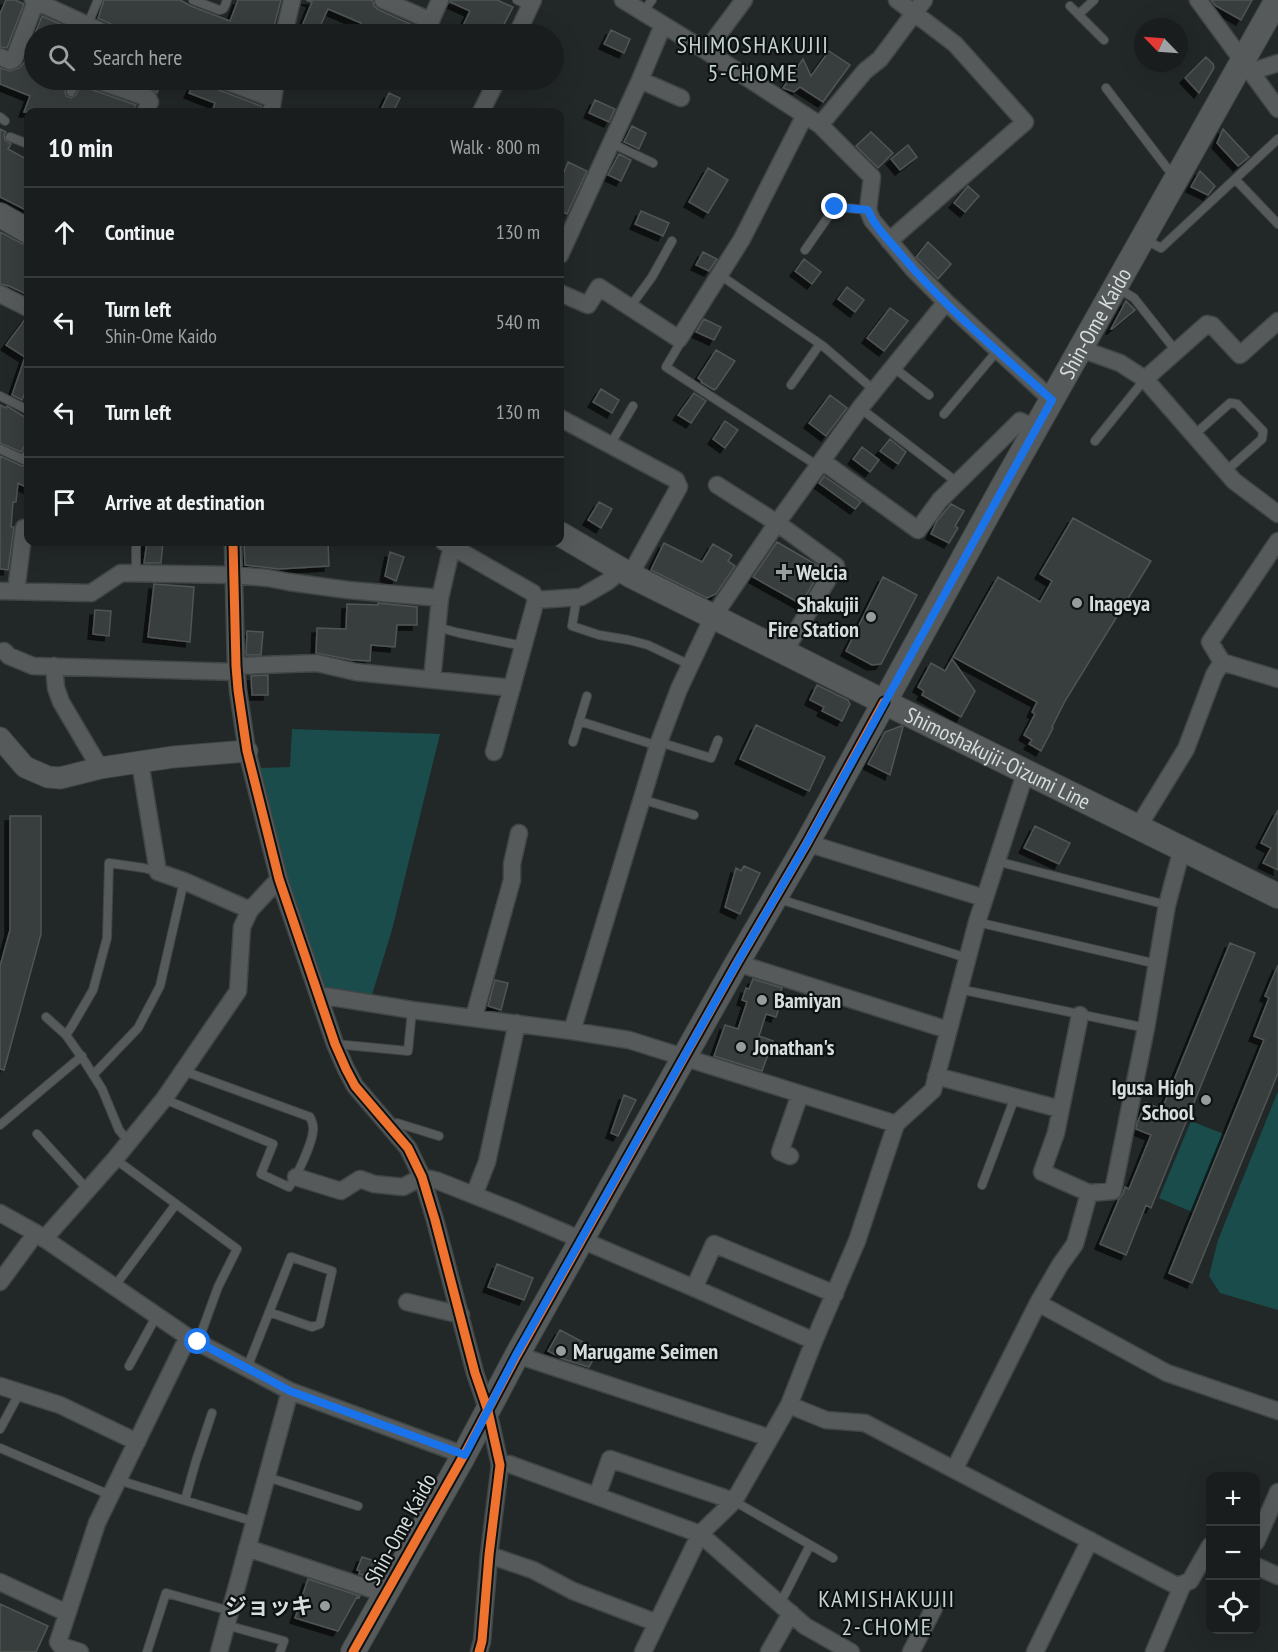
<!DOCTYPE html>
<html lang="en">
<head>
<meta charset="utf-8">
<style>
  body { margin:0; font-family:"PT Sans Narrow","Noto Sans JP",sans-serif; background:#232626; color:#f1f3f6 }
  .controls { position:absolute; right:18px; bottom:18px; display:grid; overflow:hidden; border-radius:12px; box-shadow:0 6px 24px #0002 }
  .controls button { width:54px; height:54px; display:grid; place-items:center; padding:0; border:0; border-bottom:2px solid #383b3b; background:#1a1d1d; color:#f1f3f6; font:30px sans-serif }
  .compass { position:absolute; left:1134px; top:18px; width:54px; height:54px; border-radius:50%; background:#1a1d1d; box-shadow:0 6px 24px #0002; rotate:295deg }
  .stop { position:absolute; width:18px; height:18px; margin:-14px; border:4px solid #1a73e8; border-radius:50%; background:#fff }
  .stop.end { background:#1a73e8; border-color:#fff; box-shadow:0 2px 6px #0008 }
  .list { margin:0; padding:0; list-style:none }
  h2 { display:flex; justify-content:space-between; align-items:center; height:78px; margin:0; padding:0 24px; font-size:26px }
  h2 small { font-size:20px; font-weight:400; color:#9fa2a4 }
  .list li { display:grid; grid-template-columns:39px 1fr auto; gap:18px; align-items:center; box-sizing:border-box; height:90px; padding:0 24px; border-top:2px solid #383b3b }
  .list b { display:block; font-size:22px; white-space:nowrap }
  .list p { margin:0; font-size:20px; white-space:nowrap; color:#9fa2a4 }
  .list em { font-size:20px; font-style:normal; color:#9fa2a4 }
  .icon { flex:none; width:33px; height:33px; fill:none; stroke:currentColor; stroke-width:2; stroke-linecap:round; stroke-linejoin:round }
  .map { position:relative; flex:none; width:1278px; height:1652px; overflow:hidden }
  .search { position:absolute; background:#1a1d1d; box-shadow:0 6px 24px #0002; left:24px; top:24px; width:540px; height:66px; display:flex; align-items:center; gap:15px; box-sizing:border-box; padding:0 21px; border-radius:33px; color:#9fa2a4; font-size:22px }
  .panel { position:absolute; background:#1a1d1d; box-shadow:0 6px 24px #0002; left:24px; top:108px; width:540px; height:438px; border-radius:12px }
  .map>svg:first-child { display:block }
  .green { fill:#194c4a }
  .building { fill:#393d3d; stroke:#505554; stroke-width:1.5; filter:url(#shadow) }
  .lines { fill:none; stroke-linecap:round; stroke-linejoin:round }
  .service-casing { stroke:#404545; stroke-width:10 }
  .minor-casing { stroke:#404545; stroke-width:19 }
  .tertiary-casing { stroke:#404545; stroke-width:23 }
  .secondary-casing { stroke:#404545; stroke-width:26 }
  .service { stroke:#565a5a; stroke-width:8 }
  .minor { stroke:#565a5a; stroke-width:16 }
  .tertiary { stroke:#565a5a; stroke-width:21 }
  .secondary { stroke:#565a5a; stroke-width:24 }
  .cycleway-casing { stroke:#0d1111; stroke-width:13 }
  .cycleway { stroke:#ef722f; stroke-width:9 }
  .route { stroke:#1a73e8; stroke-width:8 }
  .poi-dot { fill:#979d9d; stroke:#0d1111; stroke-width:2 }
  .labels { text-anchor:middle; stroke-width:4.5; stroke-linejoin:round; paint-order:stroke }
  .street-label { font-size:22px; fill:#d6dddd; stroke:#0d1111 }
  .poi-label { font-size:22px; font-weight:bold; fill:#d6dddd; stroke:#0d1111; text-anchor:start }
  .neighbourhood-label { font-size:24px; letter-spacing:1.5px; fill:#c3d1d0; stroke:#0d1111 }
</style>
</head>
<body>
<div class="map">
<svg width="1278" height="1652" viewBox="0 0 1278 1652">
  <defs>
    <filter id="shadow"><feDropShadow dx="-5" dy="5" stdDeviation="0" flood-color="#0009"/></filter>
  </defs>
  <rect width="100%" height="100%" fill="#222727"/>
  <path class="green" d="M292 729 440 734 392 930 371 998 323 989 286 880 260 768 290 767Z
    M1278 1091V1310L1220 1293 1209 1276 1218 1240Z
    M1191 1121 1224 1134 1192 1212 1159 1198Z"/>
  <path class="building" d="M6 0H15L24 4 7 48 0 47V14Z
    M104 0H180L191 6 230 21 238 0H281L272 34H132L116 29 111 24 98 18Z
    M306 0H370L373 1 374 6 379 10 415 26 411 34H356L361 23 328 9 317 33 302 26 312 2Z
    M450 0H497L513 7 499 34H459L470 11 450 2Z
    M1211 0H1252L1241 20 1216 6Z
    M42 16 83 34H35Z
    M611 30 630 39 624 53 604 44Z
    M34 35V80H70L65 92 66 96 71 98 76 95 83 80 93 90 136 105 132 112H24L30 96 0 84V68L10 71 19 68 24 63Z
    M829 51 850 65 823 102 800 87 794 92 783 88 803 59 811 76Z
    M1206 57 1213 64 1214 68 1199 93 1185 78Z
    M127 80H162L157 93 151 88Z
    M195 80H204L213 83 219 90 261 106V112H212L215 103 189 93Z
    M389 93 400 98 393 112H380Z
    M595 100 615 109 609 122 589 113Z
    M632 126 646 133 639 149 624 142Z
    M0 129 6 132 4 135 5 140 11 144 8 149 28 160V211L0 197Z
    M1223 129 1249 157 1238 166 1217 143Z
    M871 132 893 153 878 168 856 146Z
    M908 145 917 157 900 170 891 159Z
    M619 154 631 160 621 181 608 175Z
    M568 162 587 171 567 214 560 211V182Z
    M708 168 728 180 708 213 689 202Z
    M1200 171 1215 186 1208 195 1191 187Z
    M968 186 979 196 965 212 954 203Z
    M641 211 669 223 663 236 635 224Z
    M0 232 21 243 28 245V295L9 286 0 284Z
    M928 242 951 264 938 279 916 257Z
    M703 252 717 259 709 271 696 265Z
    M804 259 821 272 812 284 795 271Z
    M847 287 864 300 855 312 838 299Z
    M1126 301 1135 310 1112 329H1111Z
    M890 308 908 321 884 351 867 338Z
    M26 318H28V391L26 390 22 400 12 395 25 357 6 345Z
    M704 319 721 327 714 340 696 332Z
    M716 350 735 361 716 389H715L714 390 701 382 702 381 698 378Z
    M601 389 619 400 612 413 593 402Z
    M694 393 706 401 691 423 678 415Z
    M830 395 847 408 826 436 809 423Z
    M0 405 6 408 7 406 28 419V446L24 447 21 452 0 443Z
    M725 421 738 430 725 448 713 439Z
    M890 439 906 452 898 464 880 451Z
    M862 447 879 460 870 472 853 459Z
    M0 456 22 466 28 464V488L18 483 16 502H13L11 527H14L8 570 0 569Z
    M824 476 861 502 855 509 819 483Z
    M599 502 612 509 601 528 588 520Z
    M951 504 964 511 955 526 958 528 949 543 931 534 937 521Z
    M1073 518 1151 561 1065 701 1052 727 1053 728 1041 751 1029 744 1032 740 1024 735 1035 714 1032 712 1037 702 953 657 998 577 1040 602 1052 581 1040 574Z
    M147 542H163L161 563H144Z
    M244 542H328L329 566 279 569 245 565Z
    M777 542 822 568 801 604 753 577Z
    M664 543 702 562 713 544 732 555 728 561 735 566 716 594 707 598 651 570Z
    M390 552 404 557 396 581 385 576Z
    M883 577 917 595 881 664 872 665 846 651Z
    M154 584 194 587 190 642 148 637Z
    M378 603 417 607V625H397L395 647 371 645 370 661 352 660 316 653 317 628 346 629 347 604 378 605Z
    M95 610 111 611 109 636 93 634Z
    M247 631 263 632 261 655H246Z
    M952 659 975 691 961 717 922 695 924 691 918 687 931 663 945 671Z
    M268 675V695H252L251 676Z
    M817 685 848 700 850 704 842 721 822 711 824 707 810 700Z
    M756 725 825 757 809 791 740 759Z
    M901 726 903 727 890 775 868 764 885 732Z
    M1278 810V870L1263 863 1271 848 1261 843Z
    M10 816H41V934L4 1070 0 1069V966L10 930Z
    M1035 826 1070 843 1059 864 1024 848Z
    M744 866 760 873 740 914 725 907 736 868 741 871Z
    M1230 943 1255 953 1151 1208 1146 1205 1126 1255 1100 1244 1119 1199 1123 1194 1125 1187 1129 1189 1151 1135 1136 1129 1137 1123 1146 1103 1162 1109Z
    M1278 965V1073L1192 1283 1169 1273 1264 1040 1254 1036 1269 998 1265 996Z
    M753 979 782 988 779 998 782 999 776 1017 766 1014 759 1036 773 1041 762 1071 714 1056 725 1025 738 1029 747 1002 742 1000 746 988 749 989Z
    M495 980 508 983 501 1010 488 1006Z
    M624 1095 636 1100 618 1136 611 1133Z
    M497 1264 533 1278 524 1300 488 1287Z
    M560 1330 598 1350 589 1367 563 1359 548 1351Z
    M362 1557 378 1562 370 1577 359 1574 360 1571 357 1570Z
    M308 1579 360 1596 359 1598 357 1597 338 1631 295 1618Z
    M0 1604 48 1626 36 1652H0Z"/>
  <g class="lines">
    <defs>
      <path id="service" d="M193 0 219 10C225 10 225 5 227 0
        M517 0 531 6
        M1070 6 1104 40
        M643 12 652 0
        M1079 14 1094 0
        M87 26 98 0
        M1106 88 1167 168 1175 175
        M71 92 77 80
        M0 117 5 121
        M10 137 28 144
        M611 143 653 163
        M1235 179 1278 224
        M1144 239 1161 248 1278 139
        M805 250 835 207 868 210
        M720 275 823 346 874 390
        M1116 287 1134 298 1176 351
        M630 307 652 277 672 241
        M679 339 682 340 666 367 818 466
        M893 367 929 395
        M791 385 820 344
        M0 396 28 410
        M860 408 958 483
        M944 414 998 350
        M1194 435 1230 403 1237 404 1263 431 1262 439 1226 471
        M1095 441 1145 379
        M610 445 633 406
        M0 449 24 460 28 452
        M136 573V542
        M577 597 572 626 599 635 629 640 648 645 690 665
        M437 627 459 633 523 646
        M579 721 658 746
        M573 742 587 696
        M659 742 711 758 718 740
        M641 799 694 815
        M996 861 1167 905
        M776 898 967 958
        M977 922 1157 964
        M959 989 1146 1028
        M46 1017 66 1035 85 1062 102 1089 119 1130 129 1142
        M66 1035 72 1026 93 990 107 938 109 863 144 868 158 872
        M335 1044 408 1051 412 1010
        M93 1075 138 1028 160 986 184 881
        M164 1099 273 1144 261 1174 289 1187C297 1176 312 1144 313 1131 314 1125 312 1121 310 1117L192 1074 184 1070
        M0 1125 82 1056
        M390 1127 397 1123 439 1136
        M37 1134 88 1190
        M115 1159 237 1249 218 1287 198 1342
        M982 1185 1015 1097
        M114 1287 176 1204
        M129 1366 157 1315
        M247 1368 291 1257 332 1271 320 1324 312 1327 269 1312
        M0 1429 20 1392
        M0 1448 110 1495
        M267 1477 358 1506
        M118 1480 255 1522
        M185 1500 196 1461 212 1413
        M734 1501 833 1558
        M780 1604 810 1545
        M226 1625 284 1641 280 1652
        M147 1652 166 1593 230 1611"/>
      <path id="minor" d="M33 0 107 34
        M383 0 431 21
        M623 0 706 51 820 125 872 177 868 210 872 220 913 269 946 302 1052 400
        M1198 0 1278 109
        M284 34 292 0
        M425 34 440 0
        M517 34 533 0
        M706 51 744 0
        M0 57 10 61 14 59 36 1
        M1250 72 1278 63
        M96 80 148 98 150 102 145 112
        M223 80 273 99
        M640 80 681 98
        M271 112 276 80
        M481 112 497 80
        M820 125 865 71 880 59 924 0
        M889 241 1025 122 955 44 897 0
        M560 255 640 80 663 25
        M560 293 588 305 599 287 679 339 742 239 805 115
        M0 294 28 308
        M1081 349 1120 363 1145 379 1234 481 1278 514
        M1145 379 1207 324 1212 325 1240 355 1278 321
        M560 418 676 480 679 487 630 575
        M822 461 918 530 940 500 1020 421 1036 428
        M717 485 777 523 836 566 784 652
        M1278 541 1210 642 1222 662 1278 679
        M233 542 236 666 238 690 247 751 279 879 335 1044 346 1069 355 1086 408 1148 422 1177 435 1220 475 1373 488 1411 500 1465 489 1555 482 1641 479 1652
        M444 542 533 593 536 600 494 752
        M0 591 91 593 121 573 233 575 268 578 289 582 348 590 440 598
        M16 591 24 528 28 527
        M536 600 581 597 607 582 622 570
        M4 651 9 656 33 666 237 672
        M54 666 56 688 61 702 100 768
        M236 666 317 663 356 672 512 688
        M432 680 440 598 452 546
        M140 762 158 872 184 881 250 910
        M1138 827 1186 749 1214 675 1222 662
        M807 843 984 898
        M737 963 948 1030
        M319 995 412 1010 572 1031 629 1040 896 1124
        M1080 1015 1056 1133 1042 1172 1089 1193
        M474 1017 512 880V864L519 833
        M572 1031 659 742 679 689 713 617 777 523 860 408 946 302
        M936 1076 1060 1109
        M790 1156 780 1152 800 1094
        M296 1177 341 1191 360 1179 374 1184 403 1187 422 1177 438 1181 514 1211 694 1288 814 1341
        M474 1195 487 1162 517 1023
        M0 1213 36 1233 188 1337 290 1391 464 1455
        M44 1239 115 1159 164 1099 238 991 242 927 250 910 279 879
        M0 1282 36 1233
        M694 1288 714 1244 835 1294
        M407 1302 461 1315
        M1038 1303 1167 1373 1278 1411
        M517 1355 770 1438
        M0 1386 60 1405 137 1442
        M789 1405 826 1420 865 1423 1177 1586 1190 1581 1210 1546
        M500 1465 509 1464 700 1534 805 1626 851 1652
        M955 1468 1038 1303 1060 1265 1075 1244 1089 1193 1113 1191 1146 1028 1167 905 1182 849
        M597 1496 610 1459 734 1501
        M1256 1542 1278 1492
        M247 1548 386 1594
        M489 1555 533 1570 573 1591 657 1623
        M1256 1566 1278 1576
        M0 1582 67 1613
        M80 1652 61 1646 58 1642 97 1523 188 1337
        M219 1652 290 1391
        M643 1652 700 1534 734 1501 789 1405 814 1341 857 1241 896 1124 933 1090 977 922 1026 771
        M769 1652 791 1613
        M911 1652 934 1608
        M1035 1652 1090 1540
        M1154 1652 1183 1584"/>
      <path id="tertiary" d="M0 738 25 767 48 777 60 778 100 768 173 757 247 751"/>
      <g id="secondary">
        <path d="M0 215 28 231"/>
        <path id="s1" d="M560 534 630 575 884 702 1278 896"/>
        <path id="s2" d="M353 1652 464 1455 517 1355 737 963 807 843 1002 488 1277 0"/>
      </g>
    </defs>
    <use href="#service" class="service-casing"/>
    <use href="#minor" class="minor-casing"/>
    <use href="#tertiary" class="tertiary-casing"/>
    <use href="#secondary" class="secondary-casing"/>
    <use href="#service" class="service"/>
    <use href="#minor" class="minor"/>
    <use href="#tertiary" class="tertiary"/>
    <use href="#secondary" class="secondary"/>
    <defs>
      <path id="cycleway" d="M233 542 236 666 238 690 247 751 279 879 335 1044 346 1069 355 1086 408 1148 422 1177 435 1220 475 1373 488 1411 500 1465 489 1555 482 1641 479 1652
        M353 1652 464 1455 517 1355 737 963 807 843 884 702"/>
    </defs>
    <use href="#cycleway" class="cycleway-casing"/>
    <use href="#cycleway" class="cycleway"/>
  </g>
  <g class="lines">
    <path class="route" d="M198 1342 290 1391 465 1455 516 1355 737 963 807 843 1052 400C999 352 943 306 898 251 887 238 874 226 868 210L835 207"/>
  </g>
  <g class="poi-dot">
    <path d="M781 563h6v6h6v6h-6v6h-6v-6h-6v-6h6z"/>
    <circle cx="1077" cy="603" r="6"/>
    <circle cx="871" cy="617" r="6"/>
    <circle cx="762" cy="1000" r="6"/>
    <circle cx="741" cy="1047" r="6"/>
    <circle cx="1206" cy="1100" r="6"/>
    <circle cx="561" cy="1351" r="6"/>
    <circle cx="325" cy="1606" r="6"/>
  </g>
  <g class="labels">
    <g class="street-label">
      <text dy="8" stroke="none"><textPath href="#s2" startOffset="1522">Shin-Ome Kaido</textPath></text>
      <text dy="8" stroke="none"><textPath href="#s1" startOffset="492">Shimoshakujii-Oizumi Line</textPath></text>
      <text transform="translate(400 1529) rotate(-61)" y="8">Shin-Ome Kaido</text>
    </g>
    <g class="poi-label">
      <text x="796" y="580">Welcia</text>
      <text x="1089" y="611">Inageya</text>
      <text x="859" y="612" text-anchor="end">Shakujii<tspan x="859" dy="25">Fire Station</tspan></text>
      <text x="774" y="1008">Bamiyan</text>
      <text x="753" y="1055">Jonathan's</text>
      <text x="1194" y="1095" text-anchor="end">Igusa High<tspan x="1194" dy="25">School</tspan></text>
      <text x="573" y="1359">Marugame Seimen</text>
      <text x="313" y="1614" text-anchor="end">ジョッキ</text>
    </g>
    <g class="neighbourhood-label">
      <text x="753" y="53">SHIMOSHAKUJII<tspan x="753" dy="28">5-CHOME</tspan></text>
      <text x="887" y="1607">KAMISHAKUJII<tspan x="887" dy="28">2-CHOME</tspan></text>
    </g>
  </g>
</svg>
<div class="controls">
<button>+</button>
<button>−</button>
<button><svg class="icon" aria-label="locate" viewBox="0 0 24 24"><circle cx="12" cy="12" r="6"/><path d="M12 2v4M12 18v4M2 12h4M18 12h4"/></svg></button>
</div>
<svg class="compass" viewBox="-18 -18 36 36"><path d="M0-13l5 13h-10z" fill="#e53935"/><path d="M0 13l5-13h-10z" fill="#9fa2a4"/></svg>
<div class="stop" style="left:198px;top:1342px"></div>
<div class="stop end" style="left:835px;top:207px"></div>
<div class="search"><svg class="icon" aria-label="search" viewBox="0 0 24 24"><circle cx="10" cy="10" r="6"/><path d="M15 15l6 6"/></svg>Search here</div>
<section class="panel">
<h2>10 min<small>Walk · 800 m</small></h2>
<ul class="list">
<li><svg class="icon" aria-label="ahead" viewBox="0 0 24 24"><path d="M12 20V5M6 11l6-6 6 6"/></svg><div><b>Continue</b></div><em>130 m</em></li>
<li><svg class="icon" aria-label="left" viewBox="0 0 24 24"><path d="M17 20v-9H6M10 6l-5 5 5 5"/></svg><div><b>Turn left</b><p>Shin-Ome Kaido</p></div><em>540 m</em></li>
<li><svg class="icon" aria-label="left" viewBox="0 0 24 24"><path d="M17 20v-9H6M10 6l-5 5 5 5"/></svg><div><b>Turn left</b></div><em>130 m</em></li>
<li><svg class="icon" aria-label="arrive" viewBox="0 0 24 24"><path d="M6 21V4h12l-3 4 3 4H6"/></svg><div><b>Arrive at destination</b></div></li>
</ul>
</section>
</div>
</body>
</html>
